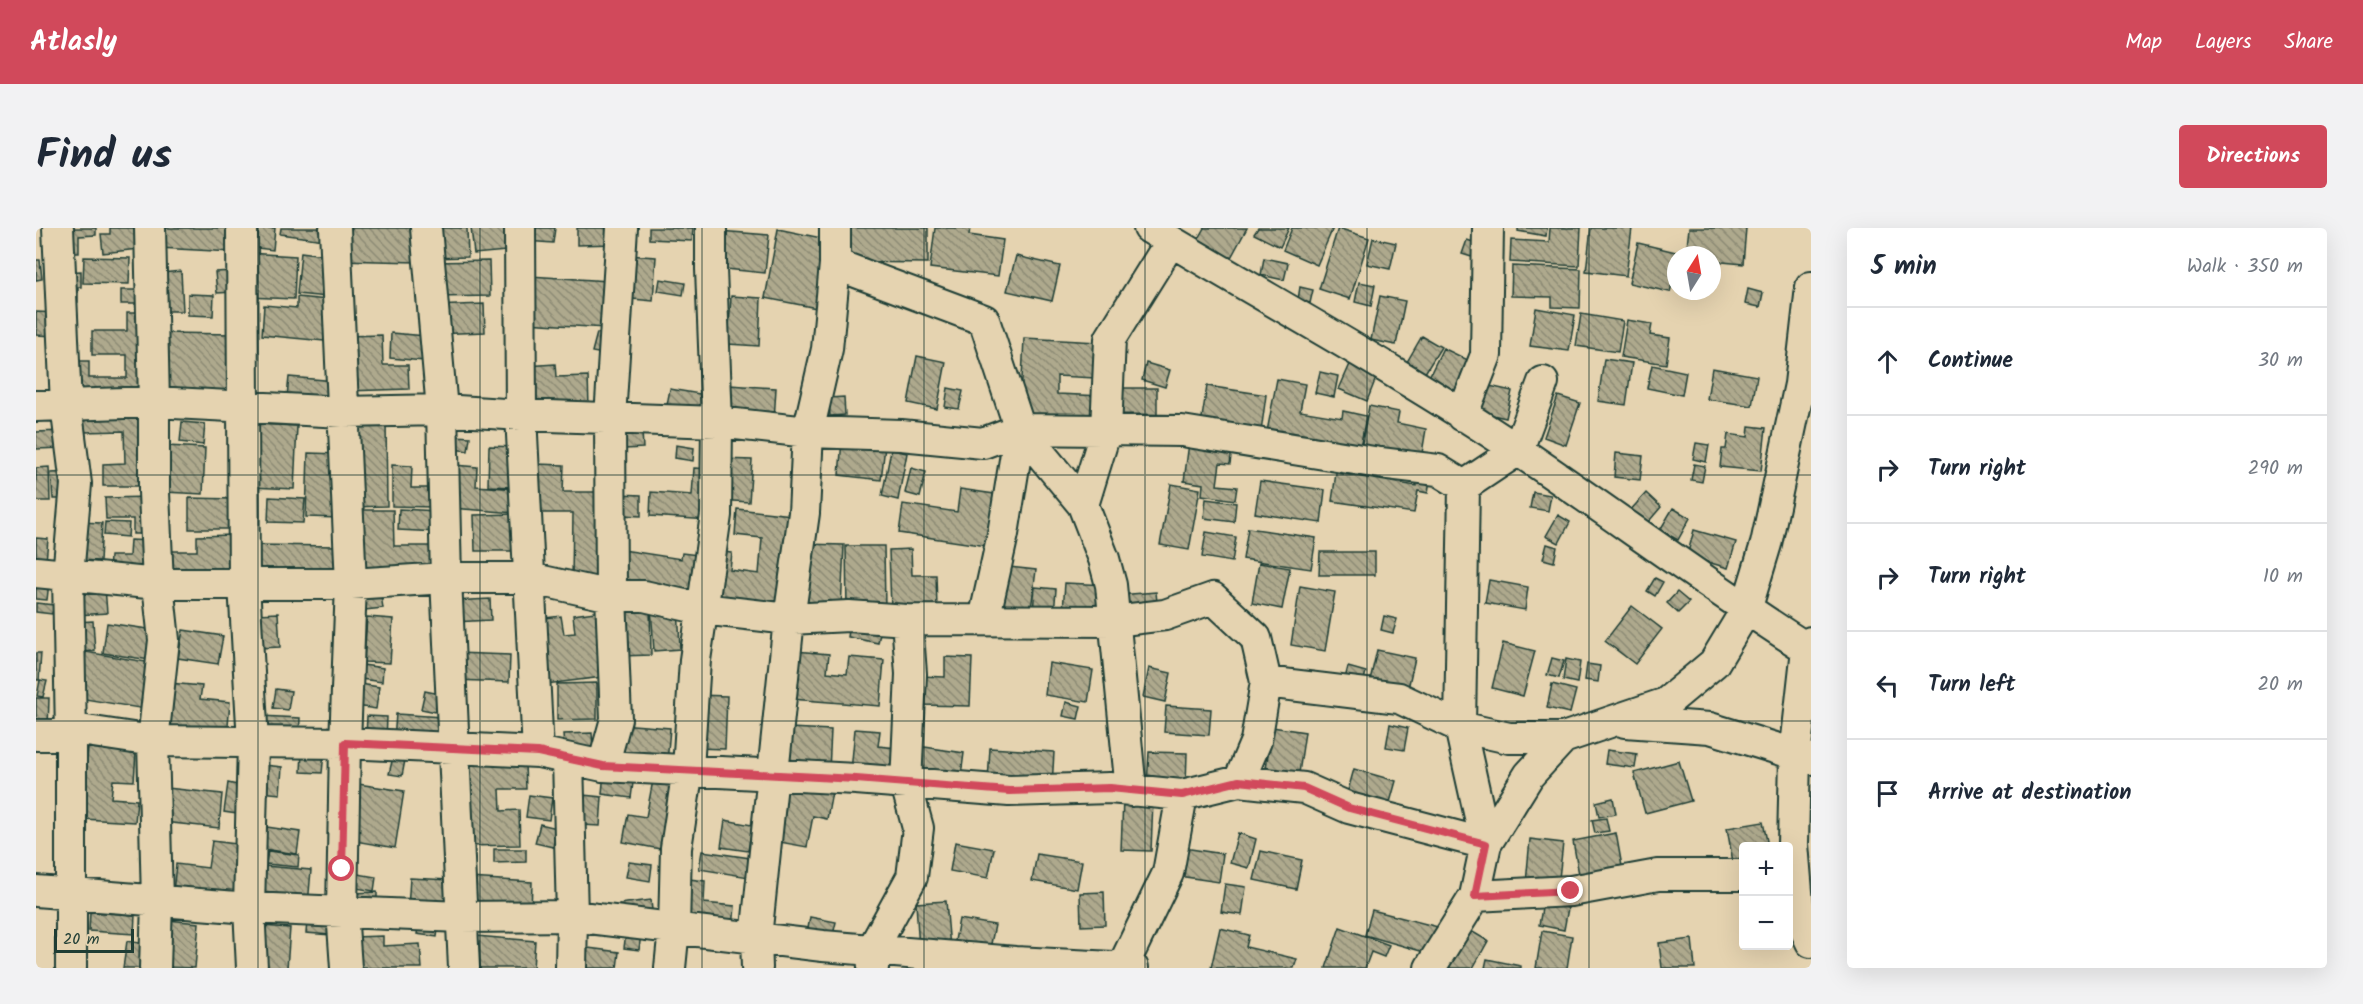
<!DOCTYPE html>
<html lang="en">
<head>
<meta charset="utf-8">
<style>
  body { margin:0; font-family:Kalam,sans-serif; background:#f2f2f3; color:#1f2937 }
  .controls { position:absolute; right:18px; bottom:18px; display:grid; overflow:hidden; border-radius:6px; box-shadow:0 6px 24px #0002 }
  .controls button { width:54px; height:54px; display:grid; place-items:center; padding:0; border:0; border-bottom:2px solid #e0e1e3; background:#fff; color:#1f2937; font:30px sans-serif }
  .compass { position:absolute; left:1631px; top:18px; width:54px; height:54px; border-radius:50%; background:#fff; box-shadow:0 6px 24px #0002; rotate:11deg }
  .scale { position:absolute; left:18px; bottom:15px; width:80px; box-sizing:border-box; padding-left:6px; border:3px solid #1f3d34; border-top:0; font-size:16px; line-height:21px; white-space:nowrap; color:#1f3d34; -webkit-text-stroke:4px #e5d3b0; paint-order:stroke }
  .stop { position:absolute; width:18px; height:18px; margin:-14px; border:4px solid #d1495b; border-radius:50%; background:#fff }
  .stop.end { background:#d1495b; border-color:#fff; box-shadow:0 2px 6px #0008 }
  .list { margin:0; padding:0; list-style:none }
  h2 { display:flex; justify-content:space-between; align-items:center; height:78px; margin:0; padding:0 24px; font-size:26px }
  h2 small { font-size:20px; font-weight:400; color:#747a83 }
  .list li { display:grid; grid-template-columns:39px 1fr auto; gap:18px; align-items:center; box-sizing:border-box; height:108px; padding:0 24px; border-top:2px solid #e0e1e3 }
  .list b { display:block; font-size:22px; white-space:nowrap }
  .list em { font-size:20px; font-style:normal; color:#747a83 }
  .icon { flex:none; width:33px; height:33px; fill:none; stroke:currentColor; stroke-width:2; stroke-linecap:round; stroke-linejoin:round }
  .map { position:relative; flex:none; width:1775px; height:740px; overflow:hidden; border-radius:6px }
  header { display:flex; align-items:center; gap:36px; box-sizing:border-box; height:84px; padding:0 30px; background:#d1495b; color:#fff }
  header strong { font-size:28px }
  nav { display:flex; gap:33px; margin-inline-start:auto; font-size:21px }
  .intro { display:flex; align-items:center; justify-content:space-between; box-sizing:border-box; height:144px; padding:0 36px }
  h1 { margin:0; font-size:42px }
  .button { padding:15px 27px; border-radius:6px; background:#d1495b; color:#fff; font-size:21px; font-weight:700 }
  main { display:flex; gap:36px; padding:0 36px }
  aside { flex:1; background:#fff; border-radius:6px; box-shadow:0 6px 24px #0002 }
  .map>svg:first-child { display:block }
  .building { fill:url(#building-back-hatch); stroke:#1f3d34; stroke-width:1.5 }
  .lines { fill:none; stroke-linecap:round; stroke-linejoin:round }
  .minor-casing { stroke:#1f3d34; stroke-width:34 }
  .minor { stroke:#e5d3b0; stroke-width:30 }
  .route { stroke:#d1495b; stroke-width:8 }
  .grid { fill:none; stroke:#1f3d34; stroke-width:1.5; stroke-opacity:0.55 }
</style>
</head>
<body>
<header>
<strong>Atlasly</strong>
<nav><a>Map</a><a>Layers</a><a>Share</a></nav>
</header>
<div class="intro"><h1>Find us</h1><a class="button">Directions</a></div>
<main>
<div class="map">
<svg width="1775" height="740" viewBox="0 0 1775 740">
  <defs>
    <pattern id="building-back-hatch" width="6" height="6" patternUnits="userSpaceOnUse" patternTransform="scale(1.5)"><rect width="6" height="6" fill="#aea98d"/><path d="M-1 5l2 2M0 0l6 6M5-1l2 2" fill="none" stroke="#8d8b74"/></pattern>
  </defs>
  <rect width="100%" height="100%" fill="#e5d3b0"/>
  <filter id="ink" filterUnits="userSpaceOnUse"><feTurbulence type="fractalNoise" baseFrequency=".0167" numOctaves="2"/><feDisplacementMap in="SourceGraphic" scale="12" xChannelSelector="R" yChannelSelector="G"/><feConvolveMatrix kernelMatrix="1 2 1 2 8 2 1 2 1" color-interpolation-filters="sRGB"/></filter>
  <g filter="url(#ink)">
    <path class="building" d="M26 0H60V7L43 8V25H27Z
      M74 0H109L111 20 67 25 65 6H74Z
      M124 0H198L197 24 123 20Z
      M207 0H239L237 22 205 18Z
      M245 0H290L288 12 244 6Z
      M303 0H381L380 34 302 32Z
      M393 0H431L432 29 395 30Z
      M435 0H479L481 22 438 26Z
      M491 0H519L517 15 490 13Z
      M541 0H580V16L541 17Z
      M613 0H657L656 13 613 11Z
      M812 0H892V35L811 34Z
      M899 0H934L933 7 967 12 962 48 894 40Z
      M1168 0H1211L1192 35 1159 16Z
      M1222 0H1253L1244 19 1218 6Z
      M1256 0H1297L1281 37 1247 22Z
      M1302 0 1333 10 1314 71 1283 61Z
      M1482 0H1511L1510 8 1482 3Z
      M1514 0H1545L1543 38 1474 34 1475 12 1513 14Z
      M1555 0H1596L1590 48 1550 43Z
      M1653 0H1710L1707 36 1676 33V27H1650Z
      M742 1 795 12 781 80 729 70Z
      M683 3 733 7 729 45 680 40Z
      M1337 10 1360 15 1354 41 1331 36Z
      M1431 12 1446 17 1442 31 1426 26Z
      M1602 15 1644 25 1643 27H1640V41L1634 64 1593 55Z
      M265 24 295 28 291 69 261 66Z
      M211 25 260 28 258 71 209 69Z
      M590 27 620 29 617 73 586 70Z
      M980 28 1024 38 1016 73 971 63Z
      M48 29 94 30 93 56 47 55Z
      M1228 30 1252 35 1248 52 1225 47Z
      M0 32H4L6 51 0 52Z
      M453 33 454 68 399 69 398 34Z
      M1476 38 1545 41 1544 80 1516 79V69L1475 68Z
      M45 43V59H42V74L28 75 27 44Z
      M145 43 147 83H128L126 45Z
      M197 43 198 64 181 65 179 44Z
      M493 48 573 53 570 100 490 95Z
      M624 51 649 55 647 67 622 63Z
      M1323 54 1339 57 1335 78 1319 74Z
      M1264 59 1277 62 1274 75 1262 72Z
      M1712 61 1727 65 1724 79 1709 76Z
      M85 62H110L109 76H85Z
      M152 66 178 67 177 88 152 87Z
      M695 68 725 70 723 118 692 116Z
      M1344 68 1369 73 1360 117 1335 112Z
      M261 69 292 72 288 113 226 107 228 77 261 80Z
      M448 76 449 104 398 106 397 78Z
      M1500 80 1539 87 1533 123 1494 118Z
      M0 84 22 85 20 108 0 107Z
      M91 85H111V172L34 171V133H53V150H91V127H56V103H91Z
      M1545 86 1587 93 1582 124 1540 118Z
      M1591 92 1616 96 1614 107 1634 110 1630 136 1585 129Z
      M130 105 198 106 197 174 128 173Z
      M355 105 390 108 388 133 354 130Z
      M561 105 576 109 572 127 556 124Z
      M346 107 347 137H372L373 161 311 163 309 108Z
      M1386 108 1405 119 1389 145 1371 134Z
      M988 110 1061 114 1059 150 1021 148V166L1067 168 1066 197 984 192Z
      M1407 120 1438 135 1423 166 1392 151Z
      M881 128 910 134 901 181 872 175Z
      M1568 131 1596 135 1590 177 1562 173Z
      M1315 134 1342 145 1331 173 1303 161Z
      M1110 135 1134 142 1129 159 1106 152Z
      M519 136 520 149 552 148 553 179 494 182 491 138Z
      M1616 137 1650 144 1646 167 1611 160Z
      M1676 140 1721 148 1716 178 1671 171Z
      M1284 144 1302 148 1298 169 1279 165Z
      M253 149 300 153 298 182 250 178Z
      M1241 151 1269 156 1264 183 1306 190 1307 183 1330 188 1323 226 1230 209Z
      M693 157 740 160 738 193 691 191Z
      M1449 157 1476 163 1470 190 1443 184Z
      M1171 158 1230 167 1225 204 1165 196Z
      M912 160 927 163 923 181 909 179Z
      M1080 160H1121V192L1081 191Z
      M634 161 676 168 673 185 631 177Z
      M1522 168 1544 175 1530 217 1508 209Z
      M808 169 809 187 794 188 793 170Z
      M1333 178 1363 184 1361 195 1390 201 1385 231 1325 220Z
      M110 181 112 258H67V236L89 235 88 203 47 204V182Z
      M350 193 351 278 314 279 313 194Z
      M146 194 169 196 167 217 144 214Z
      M218 196 261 198 258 261 215 259Z
      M1713 198 1730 200 1725 243 1684 239 1686 221H1690L1692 206 1712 209Z
      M26 203 27 220 0 221V204Z
      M606 203 607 220 589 221 588 204Z
      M419 208 434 209 432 223 417 221Z
      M806 213 849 218 845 252 803 247Z
      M1153 215 1196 221 1194 236 1184 235 1181 257 1201 259 1199 272 1166 267 1167 256 1148 253Z
      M1660 215 1673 217 1670 234 1657 231Z
      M640 217 658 220 657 233 639 230Z
      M130 218 169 220 167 266 128 264Z
      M453 218 484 219 483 259 452 258Z
      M855 222 871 225 862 272 846 268Z
      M272 225 305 226V290L270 289Z
      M1580 225 1607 228 1604 252 1578 249Z
      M684 231 716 232 713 274 681 272Z
      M500 236 528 237 527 264H566L565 352 536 351 537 285H499Z
      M1658 236 1669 238 1666 254 1655 252Z
      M356 237 376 238 375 260H396V279L356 278Z
      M418 237 441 239 440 258 482 261 480 285 415 280Z
      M13 239 14 273H0V240Z
      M658 240 677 241 673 292 614 288 615 264 656 267Z
      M875 240 890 244 884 269 869 265Z
      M33 244V271H17L15 245Z
      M1300 245 1380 258 1381 249 1394 251 1392 265 1382 263 1378 285 1296 273Z
      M1224 253 1289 262 1285 295 1219 285Z
      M1135 256 1164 261 1153 322 1124 317Z
      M924 261 965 267 957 319 863 305 867 276 921 284Z
      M1497 264 1515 267 1512 283 1494 280Z
      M1610 265 1625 279 1608 299 1592 285Z
      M582 266 605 267V288L582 287Z
      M113 269V306H97V291H70L69 270Z
      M233 269 269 271 267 295 232 294Z
      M153 270 198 271V301H153Z
      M1170 271 1200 275 1198 294 1168 290Z
      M1637 280 1654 290 1642 312 1624 302Z
      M363 281 403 283 402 304 362 302Z
      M701 281 756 287 746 374 671 366 676 323 696 325 694 342 723 346 726 310 699 307Z
      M318 282H357L358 318H400V348H318Z
      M484 286V323H439L438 287Z
      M1522 287 1534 294 1523 315 1510 308Z
      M41 294 66 295 64 333 39 332Z
      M69 294 93 295 92 309 68 307Z
      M1212 300 1280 310 1275 341 1207 331Z
      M1658 302 1700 314 1692 340 1651 328Z
      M1170 304 1200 309 1196 334 1166 329Z
      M197 307V346H130V323H161V308Z
      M0 310 12 311 10 334 0 333Z
      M94 312 116 313 115 347 73 346 74 328H93Z
      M766 316 808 317 805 381 763 379Z
      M1511 316 1521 319 1518 334 1507 331Z
      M218 317 303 318V350L217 349Z
      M810 318H848L849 381 811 382Z
      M875 321 876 347H900L901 380 855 381 853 322Z
      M587 322 645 331 646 325 670 328 664 373 581 361Z
      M1284 324H1339V347H1283Z
      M1223 335 1254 340 1246 381 1216 375Z
      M964 338 1000 342 994 389 958 385Z
      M1619 350 1627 354 1619 368 1611 363Z
      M1453 352 1492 359 1489 382 1449 375Z
      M0 353 13 354 11 372 0 371Z
      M1029 355 1071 357 1069 387 1027 383Z
      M1264 358 1299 364 1289 423 1255 417Z
      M69 359 71 385 41 387 40 360Z
      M999 359 1020 361 1018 387 997 385Z
      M1120 364 1122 385 1086 389 1083 367Z
      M1641 364 1653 374 1642 385 1631 375Z
      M345 367 347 380 329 382 327 370Z
      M454 371 455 392 418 394 417 373Z
      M0 375 18 377 16 386 0 384Z
      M642 377 644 421 618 423 615 379Z
      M1596 378 1626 401 1599 436 1569 413Z
      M614 379 615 427 584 428 582 380Z
      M566 383 575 448 510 456 501 391 525 388 528 406 539 405 537 387Z
      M242 385 244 419 224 420 222 386Z
      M1348 388 1361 391 1357 405 1345 402Z
      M331 389 357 391 354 435 328 434Z
      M815 390 846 395 842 415 812 409Z
      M57 393 59 423 42 424 40 394Z
      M71 395 118 402 114 432 67 425Z
      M147 402 187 408 182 436 142 430Z
      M1467 415 1499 423 1487 468 1456 460Z
      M1341 422 1379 430 1370 469 1332 461Z
      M759 423 793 426 791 444 811 446 813 429 848 432 844 478 755 471Z
      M50 424 116 435 109 481 43 470Z
      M0 425H5L3 452H0Z
      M420 425 474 427 473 454 419 452Z
      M909 429 936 430 934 478 883 477V448L909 449Z
      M1516 430 1528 433 1523 450 1511 447Z
      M1530 431 1544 434 1541 455 1527 452Z
      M1013 435 1057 442 1052 474 1009 467Z
      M1551 436 1564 438 1562 454 1549 452Z
      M327 437 347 440 346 454 325 451Z
      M1312 439 1330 444 1326 459 1308 454Z
      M1113 440 1135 445 1129 474 1107 469Z
      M4 452 11 453 7 469 1 468Z
      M133 455 166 458 164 471 194 474 191 509 128 502Z
      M561 455V491L521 492V456Z
      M324 456 343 459 340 481 321 478Z
      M1516 456 1540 462 1534 485 1511 480Z
      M240 461 255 463 252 482 237 480Z
      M389 463 409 467 405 485 385 481Z
      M661 467 691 468 689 521 659 520Z
      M0 470H13L12 501 0 500Z
      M1030 474 1045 478 1042 491 1027 488Z
      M1130 478 1175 481 1173 507 1128 504Z
      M360 486 406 489 405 515 358 512Z
      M224 488 264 490 263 510 223 508Z
      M331 488 351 489 350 512 330 510Z
      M584 496 634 500 631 535 582 531Z
      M1354 496 1372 500 1368 522 1350 519Z
      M1236 499 1269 504 1262 552 1229 547Z
      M753 500 795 502 793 543 750 541Z
      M819 501 844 503 842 518 861 520 859 547 815 543Z
      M556 505 557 521 528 522 527 506Z
      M882 518 928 525 924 555 877 548Z
      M52 520 100 524 98 553 77 552 75 570 101 572 99 594 47 591Z
      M954 520 1018 524 1016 558 952 554Z
      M1571 522 1601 526 1599 540 1569 536Z
      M266 524 288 525 286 545 265 544Z
      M1113 524 1151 525 1150 557 1111 554Z
      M357 529 369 532 366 548 353 546Z
      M1643 533 1655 573 1609 585 1598 545Z
      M431 536H489L490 561H464L465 583 483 582 484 617 432 618Z
      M228 537 246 539 244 566 225 564Z
      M1318 541 1360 553 1351 585 1309 573Z
      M568 543 598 547 595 570 566 566Z
      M618 547 647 552 635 623 587 614 592 586 610 589Z
      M192 555 211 559 207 587 188 584Z
      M750 555 796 564 791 591 777 588 771 619 738 613Z
      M322 556 368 563 359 620 313 612Z
      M131 560 186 566 183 600 127 594Z
      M493 567 516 570 513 592 490 589Z
      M547 567 566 569 564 598 545 597Z
      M1577 570 1580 586 1563 589 1560 574Z
      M1087 571 1117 572 1115 623 1085 622Z
      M1570 590 1573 603 1559 605 1556 592Z
      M689 592 716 597 712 623 685 619Z
      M1727 594 1732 618H1708V639L1698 640 1691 600Z
      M504 596 521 600 517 619 499 615Z
      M224 598 264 604 261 626 221 620Z
      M1202 605 1220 611 1213 640 1194 635Z
      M1580 605 1587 644 1544 652 1537 613Z
      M1494 611 1527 615 1522 659 1490 655Z
      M176 613 208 617 201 673 137 665 140 636 172 640Z
      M919 614 958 621 952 650 914 643Z
      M1148 620 1187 626 1183 654 1143 648Z
      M458 621H490V634L458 635Z
      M232 623 263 627 262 639 230 636Z
      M666 623 721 631 719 650 663 641Z
      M1225 623 1266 632 1260 661 1218 652Z
      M1001 626 1046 633 1041 661 996 653Z
      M593 634 616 637 614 653 590 649Z
      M228 638 275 642 272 677 225 672Z
      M316 645 340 649 338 663 314 659Z
      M374 650 413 652 411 682 372 680Z
      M433 650 496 654 495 685 431 681Z
      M645 650 669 653 668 675 699 678 697 700 641 696Z
      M1189 656 1210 659 1206 687 1185 684Z
      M341 664V679L315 680V665Z
      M1068 664 1069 697 1045 698 1044 665Z
      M615 672 616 682 584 686 583 676Z
      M910 673 914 720 883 721 880 675Z
      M1507 675 1532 680 1528 702 1503 697Z
      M1336 682 1402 699 1395 726 1329 707Z
      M54 684 99 687 98 706 53 703Z
      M774 689 800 694 796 711 771 706Z
      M383 691 403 694 401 709 381 706Z
      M923 691 959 697 953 725 918 718Z
      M131 692 163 695 159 740 126 739Z
      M271 694 296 695 295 707 270 705Z
      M225 698 254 700 251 740H222Z
      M1304 699 1353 717 1348 729 1335 724 1329 740H1290Z
      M1184 700 1213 707 1210 719 1261 731 1258 740H1175Z
      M1430 700 1452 713 1437 740H1407Z
      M1506 703 1536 708 1531 740H1500Z
      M590 704 605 705 603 722 588 720Z
      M347 708V718L384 716 386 740H319L317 709Z
      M440 708 499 713 497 740H437Z
      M1656 711 1659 740H1626L1623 715Z
      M91 713 116 717 112 740H87Z
      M552 720 583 724 581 740H549Z
      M1451 731 1485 738V740H1449Z"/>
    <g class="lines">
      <defs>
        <path id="minor" d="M22 0 30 177 40 256 32 348 35 507V740
          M114 0 118 174V264L122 356 128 412 117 513 121 673 119 740
          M206 0 208 356 217 515 213 680 216 740
          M299 0 315 356 309 515 306 683 310 740
          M390 0 406 182 410 350 428 740
          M484 0 485 187 502 524
          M1113 0C1236 74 1363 143 1483 223 1581 289 1675 360 1775 423
          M799 36 948 92 984 201 1047 277 1068 331 1075 357 1095 563
          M0 178 118 174 307 184 406 182 485 187 681 194 772 204 865 207 947 215 984 201 1146 203 1344 235 1402 242 1428 258
          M1426 188 1450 127 1452 0
          M1047 277 1070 202 1074 111 1135 13
          M0 344 122 356H315L410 350H493L575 368H608L666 381 753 391 813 388 871 392 1078 393 1129 387 1177 370 1220 410 1230 454
          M948 392 967 306 984 201
          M1775 414 1771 421 1759 528 1757 616 1763 688 1775 714
          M1589 494 1674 500 1775 531
          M0 507H35L44 502 117 513 309 515 502 524 567 538 820 551 973 563 1074 560 1146 567
          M532 531 536 688 535 740
          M567 538 580 491 575 368 574 190 586 0
          M1203 553 1220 513 1230 454 1363 470 1424 499 1473 510H1527
          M0 663 213 680 424 689 536 688 787 718 979 734 1097 740
          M1439 668 1535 663 1622 647H1708
          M634 740 638 700 640 620 652 541 659 432 680 287 681 194 675 41V0
          M721 740 720 710 753 391 768 285 772 204 791 121 799 36V0
          M837 740 836 722 876 649 882 600 870 556 875 446 871 392
          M1086 740 1132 645 1146 567 1203 553 1268 560 1313 580 1450 616 1424 499 1428 258 1482 222 1507 154
          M1394 740 1439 668 1450 616 1493 547 1527 510 1630 475 1678 435 1710 382 1730 316 1764 156 1775 59"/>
      </defs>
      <use href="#minor" class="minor-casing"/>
      <use href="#minor" class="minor"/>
    </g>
  </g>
  <g class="lines" filter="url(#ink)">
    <path class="route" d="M306 641 309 515 502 524 567 538 820 551 973 563 1074 560 1146 567 1203 553 1268 560 1313 580 1450 616 1439 668 1535 663"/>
  </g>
  <path class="grid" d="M222 0V740M444 0V740M666 0V740M888 0V740M1109 0V740M1331 0V740M1553 0V740M0 247H1775M0 493H1775"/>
</svg>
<div class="controls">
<button>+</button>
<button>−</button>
</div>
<svg class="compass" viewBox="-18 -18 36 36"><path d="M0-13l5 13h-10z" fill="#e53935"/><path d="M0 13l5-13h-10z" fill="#747a83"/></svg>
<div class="scale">20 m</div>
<div class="stop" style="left:306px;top:641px"></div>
<div class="stop end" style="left:1535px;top:663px"></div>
</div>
<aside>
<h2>5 min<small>Walk · 350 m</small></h2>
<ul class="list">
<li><svg class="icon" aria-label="ahead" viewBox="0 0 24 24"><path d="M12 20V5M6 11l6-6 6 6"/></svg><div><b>Continue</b></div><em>30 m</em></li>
<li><svg class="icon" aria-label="right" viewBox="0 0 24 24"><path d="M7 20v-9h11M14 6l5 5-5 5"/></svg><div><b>Turn right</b></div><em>290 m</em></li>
<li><svg class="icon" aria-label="right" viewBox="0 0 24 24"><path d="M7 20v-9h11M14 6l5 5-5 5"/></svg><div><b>Turn right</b></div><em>10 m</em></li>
<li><svg class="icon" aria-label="left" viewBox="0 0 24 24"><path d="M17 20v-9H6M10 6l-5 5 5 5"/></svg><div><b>Turn left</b></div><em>20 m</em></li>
<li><svg class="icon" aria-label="arrive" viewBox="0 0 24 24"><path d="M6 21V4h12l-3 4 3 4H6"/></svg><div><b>Arrive at destination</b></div></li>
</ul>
</aside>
</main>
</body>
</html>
